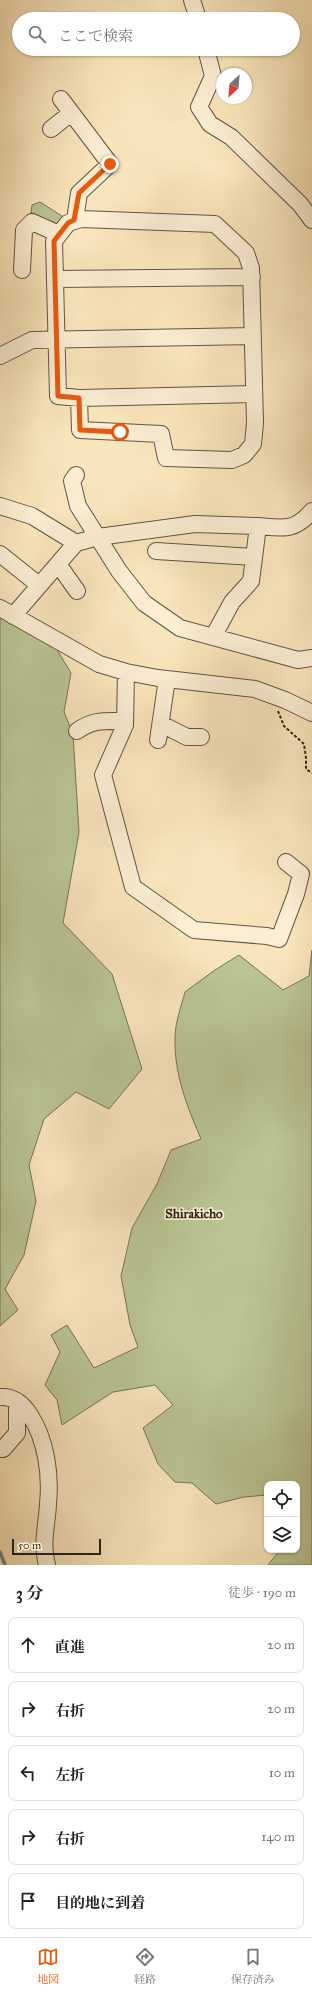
<!DOCTYPE html>
<html lang="ja">
<head>
<meta charset="utf-8">
<style>
  body { margin:0; font-family:"IM FELL Great Primer","Noto Serif JP",serif; background:#f2f2f2; color:#222 }
  .controls { position:absolute; right:12px; bottom:12px; display:grid; overflow:hidden; border-radius:8px; box-shadow:0 1px 3px #0004 }
  .controls button { width:36px; height:36px; display:grid; place-items:center; padding:0; border:0; border-bottom:1px solid #e0e0e0; background:#fff; color:#222; font:20px sans-serif }
  .compass { position:absolute; left:216px; top:68px; width:36px; height:36px; border-radius:50%; background:#fff; box-shadow:0 1px 3px #0004; rotate:206deg }
  .scale { position:absolute; left:12px; bottom:10px; width:89px; box-sizing:border-box; padding-left:4px; border:2px solid #2e2419; border-top:0; font-size:11px; line-height:14px; white-space:nowrap; color:#2e2419; -webkit-text-stroke:3px #fbeed3; paint-order:stroke }
  .stop { position:absolute; width:12px; height:12px; margin:-9px; border:3px solid #ea580c; border-radius:50%; background:#fff }
  .stop.end { background:#ea580c; border-color:#fff; box-shadow:0 1px 4px #0008 }
  .list { margin:0; padding:0; list-style:none }
  h2 { display:flex; justify-content:space-between; align-items:center; height:52px; margin:0; padding:0 16px; font-size:17px }
  h2 small { font-size:13px; font-weight:400; color:#767676 }
  .list li { display:grid; grid-template-columns:26px 1fr auto; gap:12px; align-items:center; box-sizing:border-box; height:56px; margin:0 8px 8px; padding:0 8px; border:1px solid #e0e0e0; border-radius:8px }
  .list b { display:block; font-size:15px; white-space:nowrap }
  .list em { font-size:13px; font-style:normal; color:#767676 }
  .icon { flex:none; width:22px; height:22px; fill:none; stroke:currentColor; stroke-width:2; stroke-linecap:round; stroke-linejoin:round }
  .map { position:relative; flex:none; width:312px; height:1565px; overflow:hidden }
  .search { position:absolute; background:#fff; box-shadow:0 1px 3px #0004; left:12px; right:12px; top:12px; height:44px; display:flex; align-items:center; gap:10px; box-sizing:border-box; padding:0 14px; border-radius:22px; color:#767676; font-size:15px }
  .sheet { height:372px; background:#fff }
  nav { display:flex; justify-content:space-around; align-items:center; box-sizing:border-box; height:56px; border-top:1px solid #e0e0e0; background:#fff; font-size:11px; color:#767676 }
  nav a { display:grid; justify-items:center; gap:2px }
  nav .on { color:#ea580c }
  .map>svg:first-child { display:block }
  .green { fill:#bac593; stroke:#747456 }
  .lines { fill:none; stroke-linecap:round; stroke-linejoin:round }
  .stream { stroke:#718172; stroke-width:3.5 }
  .minor-casing { stroke:#615442; stroke-width:18 }
  .path { stroke:#2e2419; stroke-width:2; stroke-dasharray:3 2; stroke-linecap:butt }
  .minor { stroke:#fbeed3; stroke-width:16 }
  .route { stroke:#ea580c; stroke-width:5 }
  .labels { text-anchor:middle; stroke-width:3.5; stroke-linejoin:round; paint-order:stroke }
  .quarter-label { font-size:13px; font-weight:bold; fill:#2e2419; stroke:#fbeed3 }
</style>
</head>
<body>
<div class="map">
<svg width="312" height="1565" viewBox="0 0 312 1565">
  <rect width="100%" height="100%" fill="#f9e5bb"/>
  <filter id="stains"><feTurbulence type="fractalNoise" baseFrequency=".005" numOctaves="4"/><feColorMatrix values="0 0 0 0 .2 0 0 0 0 .09 0 0 0 0 .02 0 0 0 .5 -.17"/></filter>
  <radialGradient id="worn" r=".72"><stop offset=".6" stop-color="#630" stop-opacity="0"/><stop offset="1" stop-color="#630" stop-opacity=".3"/></radialGradient>
  <path class="green" d="M40 202 65 218 50 229 30 220 32 205Z
    M0 615 56 648 71 673 64 712 73 734 79 832 63 923 112 974 142 1069 109 1109 76 1092 44 1119 29 1165 36 1201 24 1255 5 1289 18 1310 0 1326Z
    M312 950V1565H268L280 1550H297V1484H267V1495L244 1497 216 1504 192 1483 175 1482 158 1464 143 1428 173 1405 155 1385 113 1392 62 1425 57 1400 45 1385 60 1352 51 1335 67 1325 94 1368 138 1347 130 1325 121 1276 132 1228 157 1184 171 1150 201 1139C187 1106 174 1074 175 1038 175 1023 181 1007 185 992L215 970 239 955 283 990 309 976Z"/>
  <g class="lines">
    <path class="stream" d="M0 1552 5 1565"/>
    <defs>
      <path id="minor" d="M192 0 198 19
        M206 49 213 76 199 107 210 124 231 137 300 204 312 220
        M61 99 110 164 79 193 75 220
        M51 129 71 113
        M22 270 24 230 32 222 59 234
        M55 279 252 277
        M0 356 32 340 253 336
        M79 398 80 430 161 434 166 458 232 460 244 455 253 444 255 423 251 268 246 253 215 224 81 219 68 223 54 241 58 396 79 398 254 394
        M76 475 72 481 78 506 119 571 144 603 180 628 298 660 312 658
        M0 506 32 516 76 543
        M258 526C283 528 294 532 312 511
        M156 551 254 557
        M0 554 39 585
        M58 564 77 591
        M0 608 99 664 126 672 158 678 255 689 285 700 312 713
        M13 616 76 543 98 537 195 524 258 526 251 581 232 602 213 637
        M126 672 125 725 103 775 133 887 194 930 267 936 279 939 296 894 301 874 286 862
        M161 724 187 737H201
        M77 731C94 719 105 721 125 721
        M158 740 167 679
        M0 1397C13 1396 23 1404 30 1415 46 1440 51 1474 48 1504 47 1525 41 1544 47 1565
        M0 1449H3L17 1433V1401"/>
    </defs>
    <use href="#minor" class="minor-casing"/>
    <path class="path" d="M278 711 284 726 304 744 306 758V769L312 773"/>
    <use href="#minor" class="minor"/>
  </g>
  <g class="lines">
    <path class="route" d="M110 164 79 193 74 220 68 223 54 241 58 396 79 398 80 430 120 432"/>
  </g>
  <g class="labels">
    <g class="quarter-label">
      <text x="194" y="1218">Shirakicho</text>
    </g>
  </g>
  <rect width="100%" height="100%" filter="url(#stains)"/>
  <rect width="100%" height="100%" fill="url(#worn)"/>
</svg>
<div class="controls">
<button><svg class="icon" aria-label="locate" viewBox="0 0 24 24"><circle cx="12" cy="12" r="6"/><path d="M12 2v4M12 18v4M2 12h4M18 12h4"/></svg></button>
<button><svg class="icon" aria-label="layers" viewBox="0 0 24 24"><path d="M12 4l9 5-9 5-9-5zM3 14l9 5 9-5"/></svg></button>
</div>
<svg class="compass" viewBox="-18 -18 36 36"><path d="M0-13l5 13h-10z" fill="#e53935"/><path d="M0 13l5-13h-10z" fill="#767676"/></svg>
<div class="scale">50 m</div>
<div class="stop" style="left:120px;top:432px"></div>
<div class="stop end" style="left:110px;top:164px"></div>
<div class="search"><svg class="icon" aria-label="search" viewBox="0 0 24 24"><circle cx="10" cy="10" r="6"/><path d="M15 15l6 6"/></svg>ここで検索</div>
</div>
<section class="sheet">
<h2>3 分<small>徒歩 · 190 m</small></h2>
<ul class="list">
<li><svg class="icon" aria-label="ahead" viewBox="0 0 24 24"><path d="M12 20V5M6 11l6-6 6 6"/></svg><div><b>直進</b></div><em>20 m</em></li>
<li><svg class="icon" aria-label="right" viewBox="0 0 24 24"><path d="M7 20v-9h11M14 6l5 5-5 5"/></svg><div><b>右折</b></div><em>20 m</em></li>
<li><svg class="icon" aria-label="left" viewBox="0 0 24 24"><path d="M17 20v-9H6M10 6l-5 5 5 5"/></svg><div><b>左折</b></div><em>10 m</em></li>
<li><svg class="icon" aria-label="right" viewBox="0 0 24 24"><path d="M7 20v-9h11M14 6l5 5-5 5"/></svg><div><b>右折</b></div><em>140 m</em></li>
<li><svg class="icon" aria-label="arrive" viewBox="0 0 24 24"><path d="M6 21V4h12l-3 4 3 4H6"/></svg><div><b>目的地に到着</b></div></li>
</ul>
</section>
<nav>
<a class="on"><svg class="icon" aria-label="map" viewBox="0 0 24 24"><path d="M3 6l6-2 6 2 6-2v14l-6 2-6-2-6 2zM9 4v14M15 6v14"/></svg>地図</a>
<a><svg class="icon" aria-label="directions" viewBox="0 0 24 24"><path d="M12 3l9 9-9 9-9-9zM9 14v-3h6M13 9l2 2-2 2"/></svg>経路</a>
<a><svg class="icon" aria-label="saved" viewBox="0 0 24 24"><path d="M7 4h10v16l-5-4-5 4z"/></svg>保存済み</a>
</nav>
</body>
</html>
